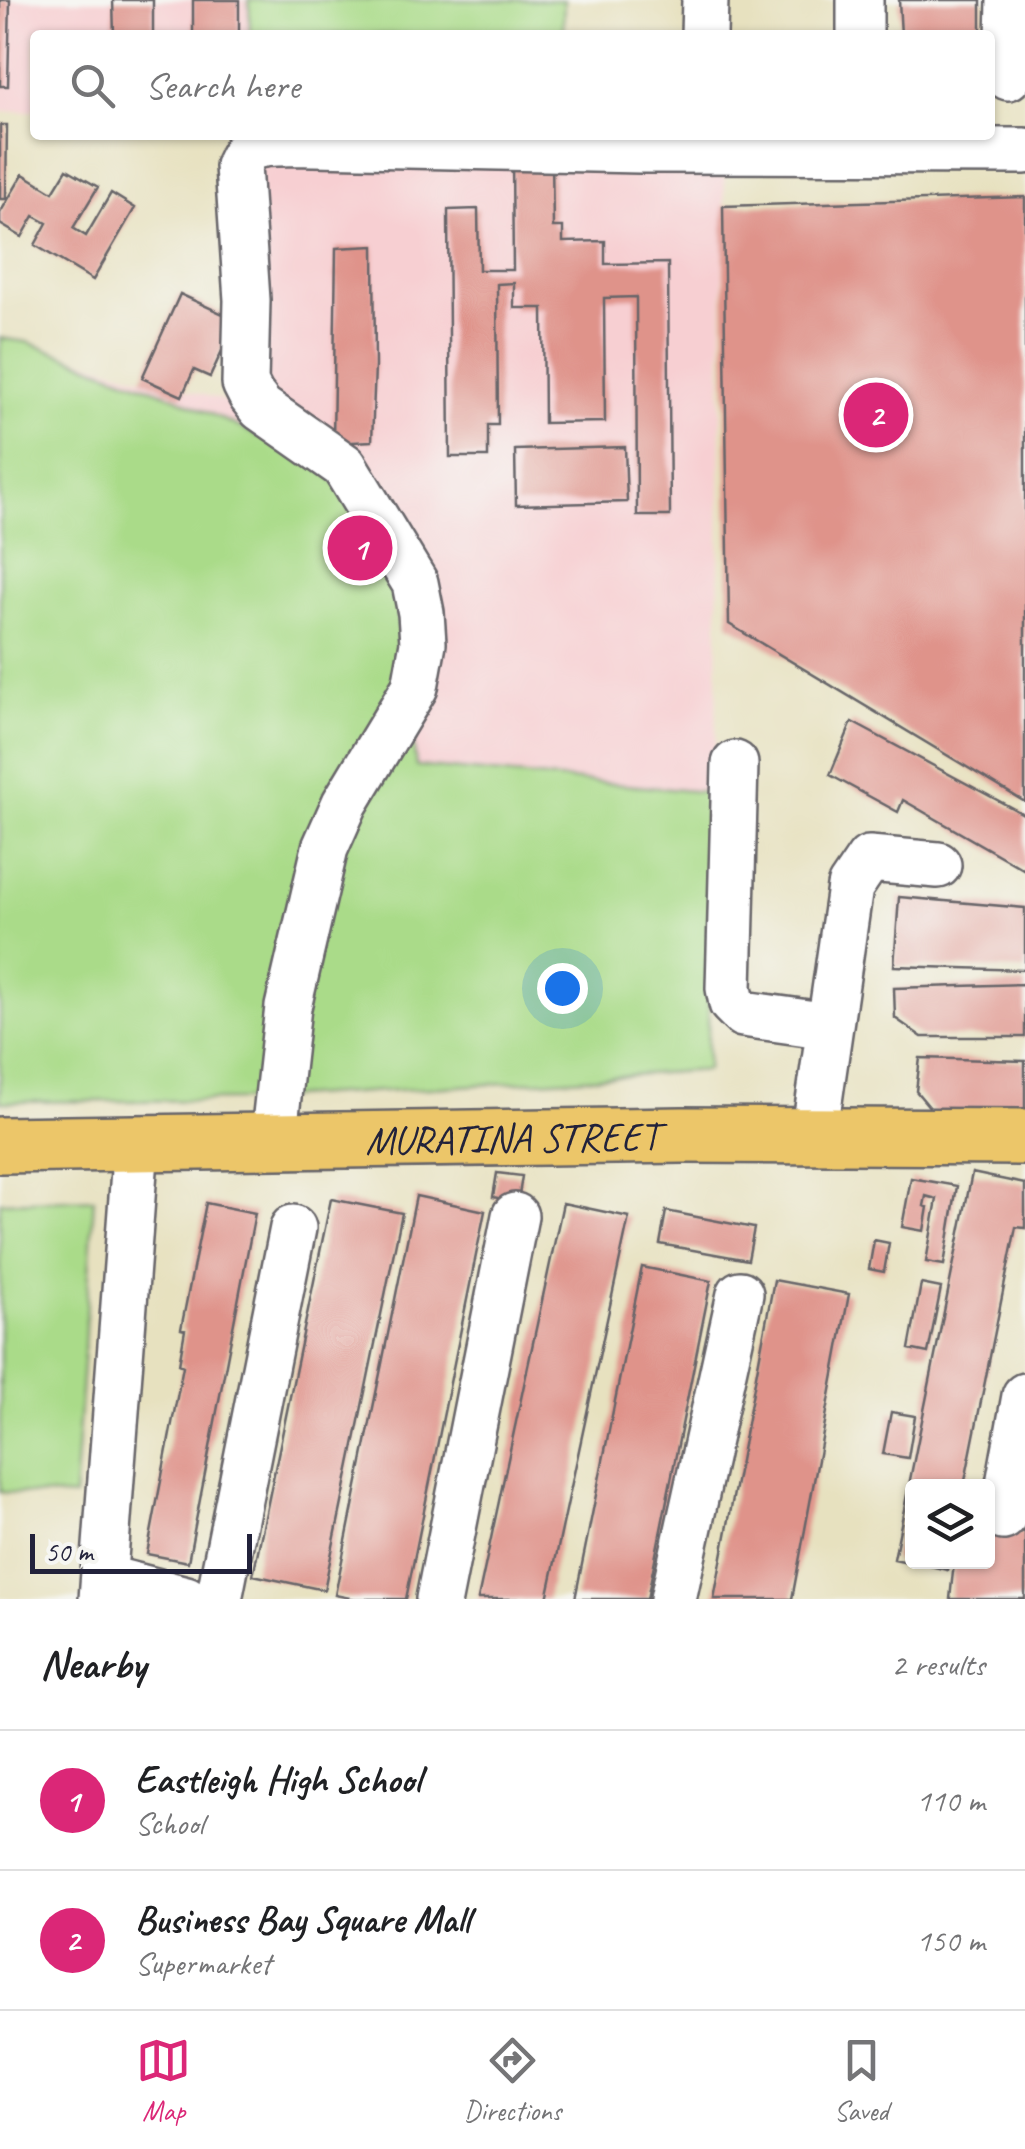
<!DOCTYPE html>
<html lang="en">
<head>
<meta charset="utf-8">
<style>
  body { margin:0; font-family:Caveat,sans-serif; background:#f6f6f6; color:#202124 }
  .controls { position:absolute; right:30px; bottom:30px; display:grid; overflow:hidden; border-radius:10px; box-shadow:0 2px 8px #0004 }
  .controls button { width:90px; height:90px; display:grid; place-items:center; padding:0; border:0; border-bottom:2px solid #e0e0e0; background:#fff; color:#202124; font:50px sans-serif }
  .scale { position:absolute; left:30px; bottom:25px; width:222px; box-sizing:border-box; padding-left:10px; border:5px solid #22223b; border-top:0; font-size:28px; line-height:35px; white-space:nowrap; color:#22223b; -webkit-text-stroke:8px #f6f6f2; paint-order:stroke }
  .you { position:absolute; left:562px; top:988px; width:35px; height:35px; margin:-25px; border:8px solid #fff; border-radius:50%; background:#1a73e8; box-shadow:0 0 0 15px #1a73e833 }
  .badge { display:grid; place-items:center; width:65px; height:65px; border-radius:50%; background:#db2777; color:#fff; font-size:32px; font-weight:700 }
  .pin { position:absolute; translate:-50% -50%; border:5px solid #fff; box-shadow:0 2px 10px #0006 }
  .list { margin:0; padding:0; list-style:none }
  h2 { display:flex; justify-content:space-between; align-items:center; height:130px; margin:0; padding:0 40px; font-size:42px }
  h2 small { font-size:32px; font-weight:400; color:#757577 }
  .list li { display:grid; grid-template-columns:65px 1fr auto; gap:30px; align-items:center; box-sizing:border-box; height:140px; padding:0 40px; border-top:2px solid #e0e0e0 }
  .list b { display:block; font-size:38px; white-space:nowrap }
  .list p { margin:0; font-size:32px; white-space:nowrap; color:#757577 }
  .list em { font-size:32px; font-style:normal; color:#757577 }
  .icon { flex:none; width:55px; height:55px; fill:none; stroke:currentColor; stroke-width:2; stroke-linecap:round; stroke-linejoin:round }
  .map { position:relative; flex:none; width:1025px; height:1599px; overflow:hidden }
  .search { position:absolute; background:#fff; box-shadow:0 2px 8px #0004; left:30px; right:30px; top:30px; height:110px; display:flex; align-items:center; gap:25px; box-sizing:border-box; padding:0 35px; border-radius:10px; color:#757577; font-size:38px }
  .sheet { height:410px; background:#fff }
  nav { display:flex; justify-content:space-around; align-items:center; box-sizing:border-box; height:140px; border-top:2px solid #e0e0e0; background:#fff; font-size:28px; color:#757577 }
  nav a { display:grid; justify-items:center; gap:5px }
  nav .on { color:#db2777 }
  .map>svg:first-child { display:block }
  .built { fill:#f7cfd2 }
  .green { fill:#aadb89; stroke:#667e62; stroke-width:2.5 }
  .building { fill:#df938a }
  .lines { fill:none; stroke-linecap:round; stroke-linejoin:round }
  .minor-casing { stroke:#676569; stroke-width:50 }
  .major-casing { stroke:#676569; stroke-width:60 }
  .minor { stroke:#fff; stroke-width:45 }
  .major { stroke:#ecc669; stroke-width:55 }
  .labels { text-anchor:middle; stroke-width:10; stroke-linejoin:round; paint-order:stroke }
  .street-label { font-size:40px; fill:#22223b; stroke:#f6f6f2 }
</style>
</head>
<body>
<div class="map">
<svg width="1025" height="1599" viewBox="0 0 1025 1599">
  <rect width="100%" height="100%" fill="#f6f6f2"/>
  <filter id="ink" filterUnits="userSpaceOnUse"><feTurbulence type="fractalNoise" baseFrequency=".01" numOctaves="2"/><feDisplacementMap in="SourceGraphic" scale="20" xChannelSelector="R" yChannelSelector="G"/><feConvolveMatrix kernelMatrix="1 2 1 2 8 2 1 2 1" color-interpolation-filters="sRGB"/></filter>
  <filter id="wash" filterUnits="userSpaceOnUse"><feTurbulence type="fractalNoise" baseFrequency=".0048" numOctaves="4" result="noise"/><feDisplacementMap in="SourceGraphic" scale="40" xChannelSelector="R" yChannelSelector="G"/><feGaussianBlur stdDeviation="2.25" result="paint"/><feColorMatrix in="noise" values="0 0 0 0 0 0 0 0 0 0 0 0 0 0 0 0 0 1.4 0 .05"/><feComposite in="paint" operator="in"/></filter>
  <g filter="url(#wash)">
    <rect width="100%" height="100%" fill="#e7e1bf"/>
    <path class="built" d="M0 0H564L563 35H35V111L0 112Z
      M253 158 725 161 717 689 707 1070 247 1100 0 1102V337L250 408Z"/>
    <path class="green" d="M249 0H564L563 35H250Z
      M0 338 27 342 175 397 316 463 389 533 416 766 714 793 707 1070 247 1100 0 1102Z
      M94 1199 74 1497 0 1492V1202Z"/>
    <g id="blocks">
      <path class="building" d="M0 0H10L8 86H0Z
        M113 0H153V35H114Z
        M193 0H239V35H193Z
        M899 0H981V35H901Z
        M0 125H7L6 199H0Z
        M552 158 553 227H563V242L605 241V264L668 263 670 516H637L636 297 604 298 605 422 544 423 543 308H514V283L497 284 498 425H488V457H450L448 210 478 209 479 270H513L512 159Z
        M67 169 98 187 73 228 86 236 111 193 135 208 93 280 35 245 47 223 34 216 22 237 0 224V213L23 174 53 192Z
        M1025 197V802L729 624 723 206Z
        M374 246 375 366 372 441 333 443 336 248Z
        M180 294 236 320 210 377 194 370 182 396 142 378Z
        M625 447 627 502 516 505 515 450Z
        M852 722 1025 815V870L903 800 898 812 830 775Z
        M899 897 1025 908V970L894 966Z
        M1025 984V1037H922L895 1018 894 988Z
        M920 1058 1025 1061V1118L936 1115 916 1091Z
        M497 1173 522 1176 518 1202 493 1197Z
        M972 1173 1025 1184V1228L1016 1227 964 1486H912V1563L894 1559Z
        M911 1178 957 1186 944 1265 926 1262 937 1199 926 1196 924 1206 928 1207 924 1231 902 1227Z
        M416 1196 485 1211 406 1599H355L335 1595Z
        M331 1199 402 1213 324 1590 253 1575Z
        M206 1203 255 1213 188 1562 147 1554 183 1366 179 1364 185 1330 181 1329Z
        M563 1203 629 1217 547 1599H478Z
        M666 1211 754 1228 748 1260 660 1244Z
        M874 1240 889 1243 884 1272 869 1269Z
        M642 1267 711 1281 647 1599H575Z
        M774 1280 849 1294 792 1599H714Z
        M921 1284 941 1288 928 1353 909 1349Z
        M891 1412 915 1416 908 1458 883 1454Z
        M988 1529 1025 1532V1599H950L954 1562 979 1566V1562H988Z
        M913 1562H949L947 1570Z"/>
    </g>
  </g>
  <g filter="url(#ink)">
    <use href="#blocks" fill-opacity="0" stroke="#676569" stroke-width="2.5"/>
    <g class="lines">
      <defs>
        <path id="minor" d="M860 0V35
          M704 35 705 0
          M1008 77 1010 0
          M735 764 729 988 732 1003 743 1014 829 1026
          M814 1136 850 887 869 859 938 865
          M273 1142 288 1007 325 848 345 803 415 687 423 643 421 613 415 583 344 466 261 408 251 395 245 383 247 300 238 166C239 164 244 153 246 151 259 140 297 143 314 143L640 150 1025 151
          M1003 1517 1025 1396
          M104 1578 186 1599
          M102 1599 136 1144
          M219 1599 293 1228
          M439 1599 515 1216
          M673 1599 740 1294"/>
        <g id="major">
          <path id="s1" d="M0 1145 683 1135 1025 1137"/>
        </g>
      </defs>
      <use href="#minor" class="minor-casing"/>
      <use href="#major" class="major-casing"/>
      <use href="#minor" class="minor"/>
      <use href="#major" class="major"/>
    </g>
  </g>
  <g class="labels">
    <g class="street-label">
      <text dy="14" stroke="none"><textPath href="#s1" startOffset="512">MURATINA STREET</textPath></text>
    </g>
  </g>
</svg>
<div class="controls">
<button><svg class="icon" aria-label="layers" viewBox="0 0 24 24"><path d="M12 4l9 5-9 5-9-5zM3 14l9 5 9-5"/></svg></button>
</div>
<div class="scale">50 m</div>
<div class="you"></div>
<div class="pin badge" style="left:360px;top:548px">1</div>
<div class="pin badge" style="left:876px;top:415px">2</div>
<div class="search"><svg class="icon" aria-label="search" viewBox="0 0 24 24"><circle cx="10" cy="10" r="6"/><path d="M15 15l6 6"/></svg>Search here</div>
</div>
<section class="sheet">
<h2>Nearby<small>2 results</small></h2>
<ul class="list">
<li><span class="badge">1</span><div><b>Eastleigh High School</b><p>School</p></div><em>110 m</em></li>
<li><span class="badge">2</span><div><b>Business Bay Square Mall</b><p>Supermarket</p></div><em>150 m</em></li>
</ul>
</section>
<nav>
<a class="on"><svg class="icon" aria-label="map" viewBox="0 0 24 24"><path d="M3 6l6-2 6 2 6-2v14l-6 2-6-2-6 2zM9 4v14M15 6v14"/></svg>Map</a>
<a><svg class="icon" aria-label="directions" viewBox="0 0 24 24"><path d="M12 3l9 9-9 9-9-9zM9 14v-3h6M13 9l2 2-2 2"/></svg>Directions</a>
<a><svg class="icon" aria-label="saved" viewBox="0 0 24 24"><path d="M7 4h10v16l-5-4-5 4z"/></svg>Saved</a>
</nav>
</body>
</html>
